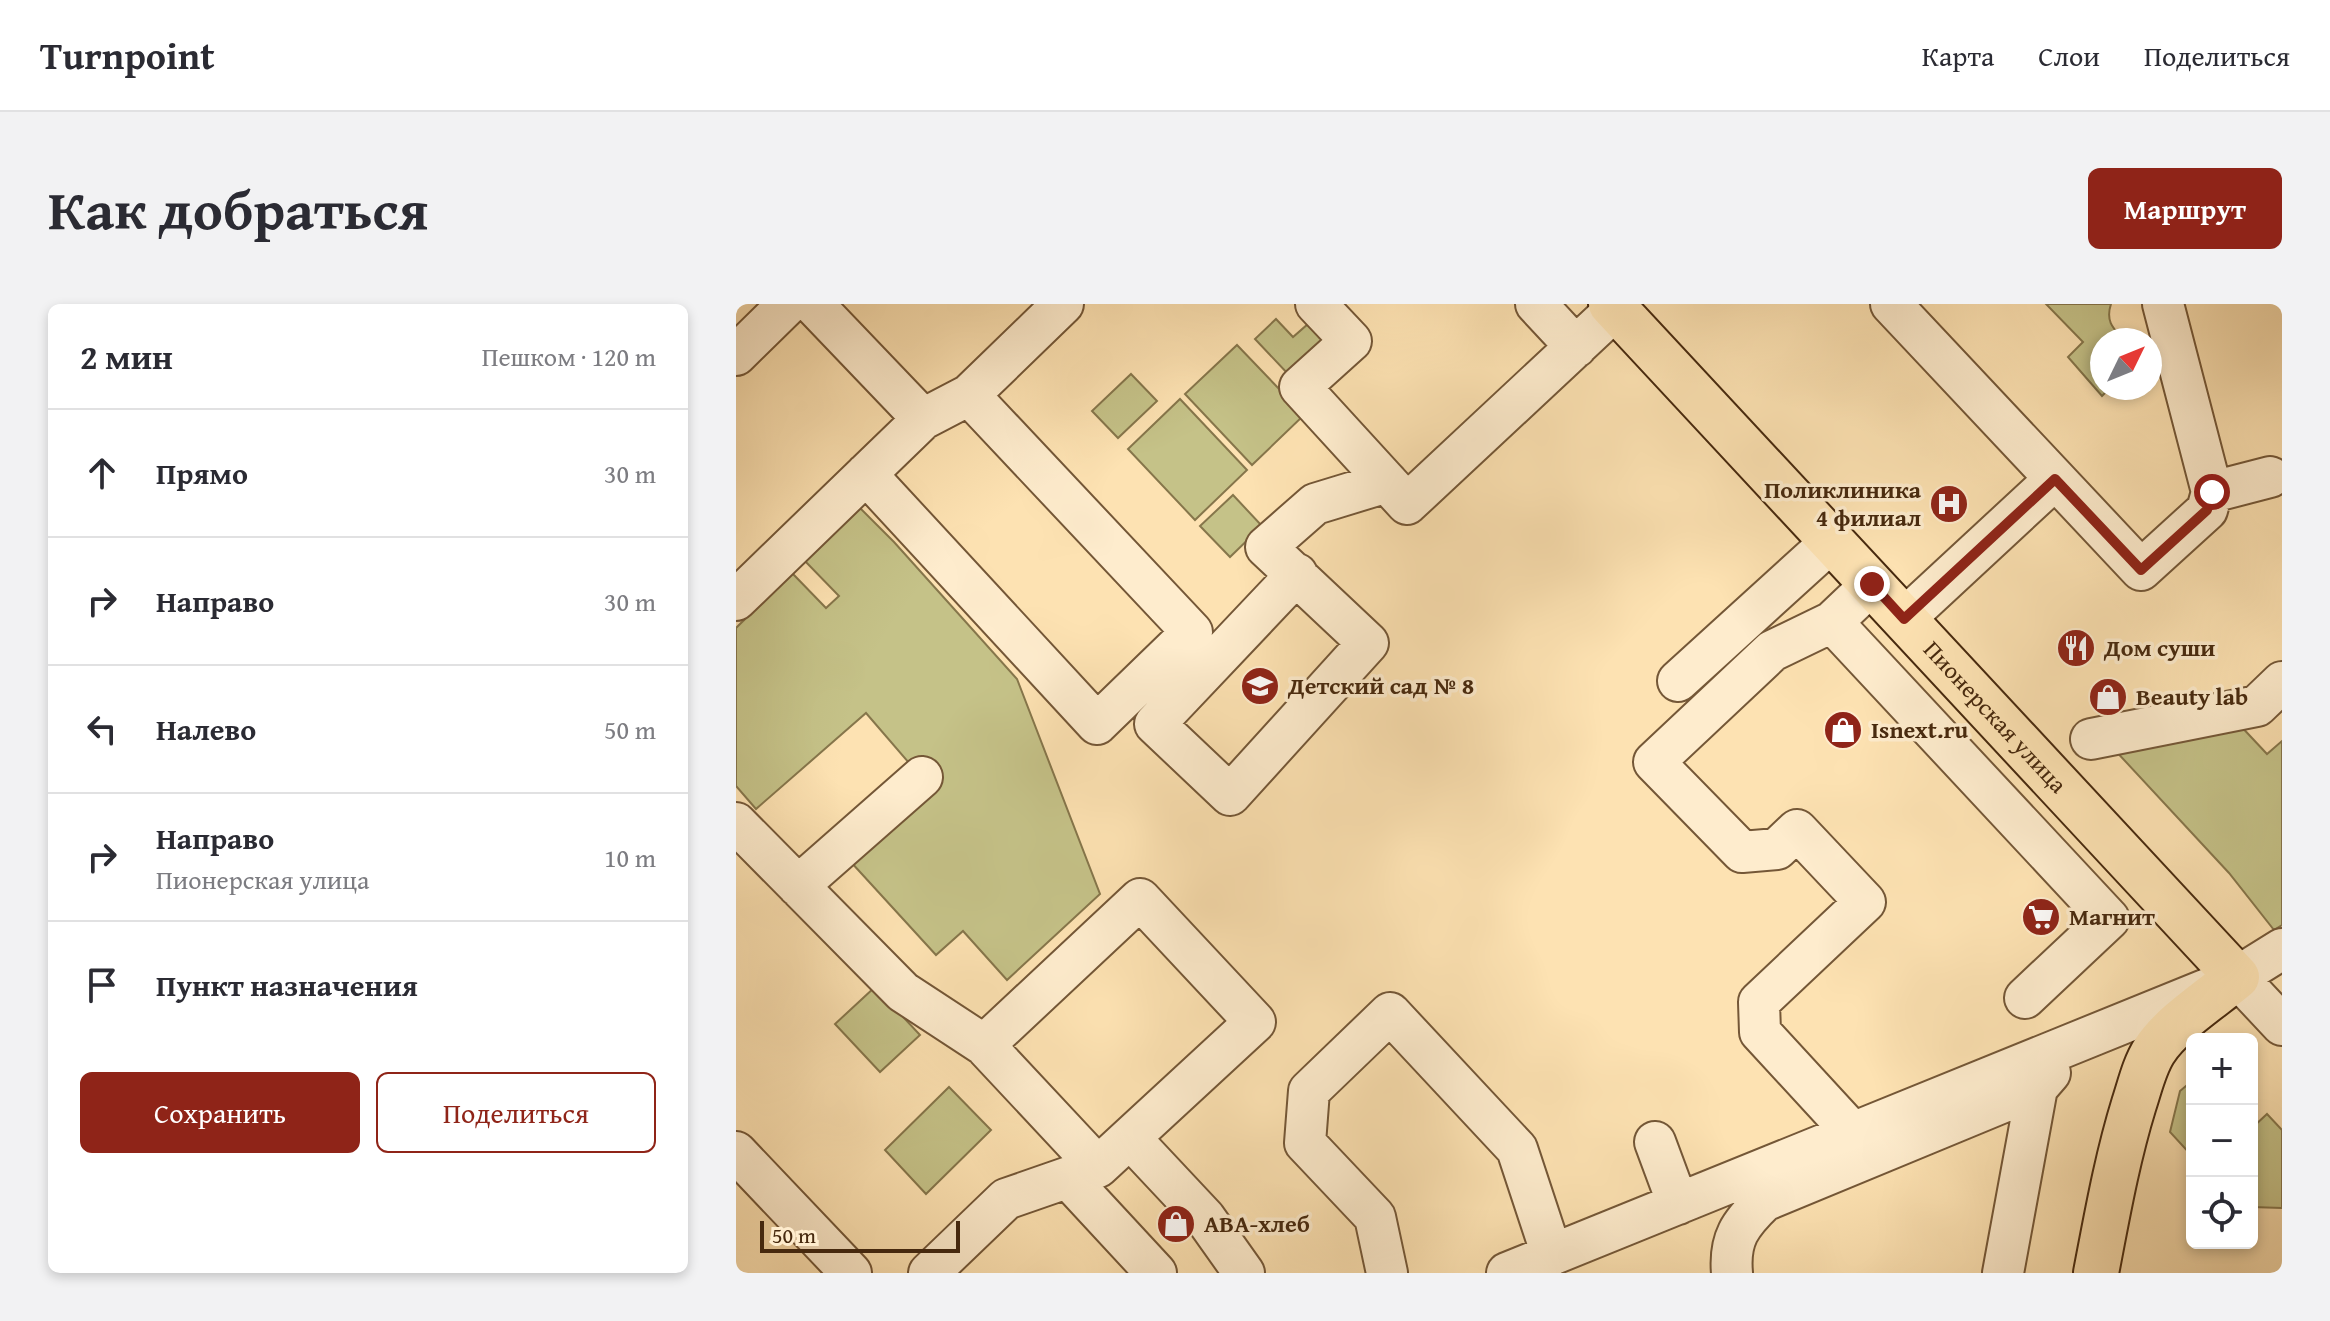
<!DOCTYPE html>
<html lang="ru">
<head>
<meta charset="utf-8">
<style>
  body { margin:0; font-family:"Gentium Book Plus",serif; background:#f2f2f3; color:#2b2b33 }
  .controls { position:absolute; right:24px; bottom:24px; display:grid; overflow:hidden; border-radius:12px; box-shadow:0 4px 12px #0003 }
  .controls button { width:72px; height:72px; display:grid; place-items:center; padding:0; border:0; border-bottom:2px solid #e1e1e2; background:#fff; color:#2b2b33; font:40px sans-serif }
  .compass { position:absolute; left:1354px; top:24px; width:72px; height:72px; border-radius:50%; background:#fff; box-shadow:0 4px 12px #0003; rotate:47deg }
  .scale { position:absolute; left:24px; bottom:20px; width:200px; box-sizing:border-box; padding-left:8px; border:4px solid #47290e; border-top:0; font-size:22px; line-height:28px; white-space:nowrap; color:#47290e; -webkit-text-stroke:6px #feeccd; paint-order:stroke }
  .stop { position:absolute; width:24px; height:24px; margin:-18px; border:6px solid #8f2418; border-radius:50%; background:#fff }
  .stop.end { background:#8f2418; border-color:#fff; box-shadow:0 2px 8px #0008 }
  .list { margin:0; padding:0; list-style:none }
  h2 { display:flex; justify-content:space-between; align-items:center; height:104px; margin:0; padding:0 32px; font-size:34px }
  h2 small { font-size:26px; font-weight:400; color:#7c7c81 }
  .list li { display:grid; grid-template-columns:52px 1fr auto; gap:24px; align-items:center; box-sizing:border-box; height:128px; padding:0 32px; border-top:2px solid #e1e1e2 }
  .list b { display:block; font-size:30px; white-space:nowrap }
  .list p { margin:0; font-size:26px; white-space:nowrap; color:#7c7c81 }
  .list em { font-size:26px; font-style:normal; color:#7c7c81 }
  .actions { display:flex; gap:16px; padding:24px 32px }
  .actions a { flex:1; padding:18px 0; border:2px solid #8f2418; border-radius:12px; text-align:center; font-size:28px; color:#8f2418 }
  .actions .main { background:#8f2418; color:#fff }
  .icon { flex:none; width:44px; height:44px; fill:none; stroke:currentColor; stroke-width:2; stroke-linecap:round; stroke-linejoin:round }
  .map { position:relative; flex:none; width:1546px; height:969px; overflow:hidden; border-radius:12px }
  header { display:flex; align-items:center; gap:48px; box-sizing:border-box; height:112px; padding:0 40px; background:#fff; border-bottom:2px solid #e1e1e2 }
  header strong { font-size:38px }
  nav { display:flex; gap:44px; margin-inline-start:auto; font-size:28px }
  .intro { display:flex; align-items:center; justify-content:space-between; box-sizing:border-box; height:192px; padding:0 48px }
  h1 { margin:0; font-size:56px }
  .button { padding:20px 36px; border-radius:12px; background:#8f2418; color:#fff; font-size:28px; font-weight:700 }
  main { display:flex; gap:48px; padding:0 48px }
  aside { flex:1; background:#fff; border-radius:12px; box-shadow:0 4px 12px #0003 }
  .map>svg:first-child { display:block }
  .green { fill:#c5c288; stroke:#86764b; stroke-width:2 }
  .lines { fill:none; stroke-linecap:round; stroke-linejoin:round }
  .minor-casing { stroke:#745737; stroke-width:44 }
  .major-casing { stroke:#47290e; stroke-width:48 }
  .minor { stroke:#feeccd; stroke-width:40 }
  .major { stroke:#fde2b2; stroke-width:44 }
  .route { stroke:#8f2418; stroke-width:10 }
  .labels { text-anchor:middle; stroke-width:7; stroke-linejoin:round; paint-order:stroke }
  .poi-label { font-size:24px; font-weight:bold; fill:#47290e; stroke:#feeccd; text-anchor:start }
  .street-label { font-size:24px; fill:#47290e; stroke:#feeccd }
</style>
</head>
<body>
<header>
<strong>Turnpoint</strong>
<nav><a>Карта</a><a>Слои</a><a>Поделиться</a></nav>
</header>
<div class="intro"><h1>Как добраться</h1><a class="button">Маршрут</a></div>
<main>
<aside>
<h2>2 мин<small>Пешком · 120 m</small></h2>
<ul class="list">
<li><svg class="icon" aria-label="ahead" viewBox="0 0 24 24"><path d="M12 20V5M6 11l6-6 6 6"/></svg><div><b>Прямо</b></div><em>30 m</em></li>
<li><svg class="icon" aria-label="right" viewBox="0 0 24 24"><path d="M7 20v-9h11M14 6l5 5-5 5"/></svg><div><b>Направо</b></div><em>30 m</em></li>
<li><svg class="icon" aria-label="left" viewBox="0 0 24 24"><path d="M17 20v-9H6M10 6l-5 5 5 5"/></svg><div><b>Налево</b></div><em>50 m</em></li>
<li><svg class="icon" aria-label="right" viewBox="0 0 24 24"><path d="M7 20v-9h11M14 6l5 5-5 5"/></svg><div><b>Направо</b><p>Пионерская улица</p></div><em>10 m</em></li>
<li><svg class="icon" aria-label="arrive" viewBox="0 0 24 24"><path d="M6 21V4h12l-3 4 3 4H6"/></svg><div><b>Пункт назначения</b></div></li>
</ul>
<div class="actions"><a class="main">Сохранить</a><a>Поделиться</a></div>
</aside>
<div class="map">
<svg width="1546" height="969" viewBox="0 0 1546 969">
  <rect width="100%" height="100%" fill="#fde2b2"/>
  <filter id="stains"><feTurbulence type="fractalNoise" baseFrequency=".0025" numOctaves="4"/><feColorMatrix values="0 0 0 0 .2 0 0 0 0 .09 0 0 0 0 .02 0 0 0 .5 -.17"/></filter>
  <radialGradient id="worn" r=".72"><stop offset=".6" stop-color="#630" stop-opacity="0"/><stop offset="1" stop-color="#630" stop-opacity=".3"/></radialGradient>
  <path class="green" d="M1310 0H1375C1369 18 1378 25 1388 36H1366V84H1374L1366 92 1332 53 1347 38Z
    M540 15 557 33 572 20 590 39 554 72 519 35Z
    M501 41 568 111 516 161 449 90Z
    M395 70 421 97 382 134 356 107Z
    M444 95 511 166 459 216 392 145Z
    M497 191 526 222 494 253 464 222Z
    M120 200 158 238 281 375 364 590 271 676 227 627 200 651 103 545 186 474 130 409 20 505 0 482V324L56 269 90 304 103 292 66 254Z
    M1501 418 1531 450 1546 437V621L1538 626 1493 569 1377 444Z
    M139 683 184 731 144 768 99 720Z
    M1456 777V852L1434 828 1444 787Z
    M213 783 255 826 190 890 149 846Z
    M1531 810 1546 826V904L1516 903V824Z"/>
  <g class="lines">
    <defs>
      <path id="minor" d="M77 0 187 115
        M580 0 615 37 564 83 671 200 880 5
        M800 0 840 43
        M1155 0 1405 266 1471 206 1476 188 1427 0
        M0 51 52 0
        M130 170 361 420 456 328 233 91
        M1476 188 1534 173
        M561 270 419 420 494 491 632 339 530 243 579 200 651 178
        M0 296 187 115 233 91 327 0
        M1168 315 1319 175
        M1096 318 1373 615 1289 694
        M942 377 1096 237
        M1355 435 1521 402 1546 378
        M0 519 167 688 248 741
        M62 582 186 473
        M1501 673 1546 721
        M1117 829 1024 728 1023 698 1129 598 1061 526 1041 545 1006 548 918 458 1036 347 1096 318 1136 280
        M394 834 469 914 508 969
        M919 838 942 900
        M0 848 115 969
        M332 874 420 969
        M193 969 270 895 362 863 519 718 404 595 248 741 362 863
        M651 969 639 913 569 839 573 787 654 709 781 845 816 951
        M771 969 1501 673 1546 645
        M996 969C993 935 1004 920 1028 897L1301 784
        M1267 969 1301 784 1314 769"/>
      <g id="major">
        <path id="s1" d="M875 0 1501 673C1476 694 1435 720 1418 747 1408 763 1404 782 1398 800 1381 855 1371 912 1360 969"/>
      </g>
    </defs>
    <use href="#minor" class="minor-casing"/>
    <use href="#major" class="major-casing"/>
    <use href="#minor" class="minor"/>
    <use href="#major" class="major"/>
  </g>
  <g class="lines">
    <path class="route" d="M1136 280 1168 315 1319 175 1405 266 1471 206 1476 188"/>
  </g>
  <defs>
    <symbol id="hospital-disc" viewBox="-11 -11 22 22"><circle r="9.5" fill="#8f2418" stroke="#feeccd"/><path d="M-5-5h3v3.5h4V-5h3V5h-3V1.5h-4V5h-3Z" fill="#fff"/></symbol>
    <symbol id="restaurant-disc" viewBox="-11 -11 22 22"><circle r="9.5" fill="#8f2418" stroke="#feeccd"/><path d="M-5-6h1v4h1v-4h1v4h1v-4h1v5L-1.5 .5V6h-2V.5L-5-1ZM5-6V6H3V1.5H1.5Q1.5-4 5-6Z" fill="#fff"/></symbol>
    <symbol id="school-disc" viewBox="-11 -11 22 22"><circle r="9.5" fill="#8f2418" stroke="#feeccd"/><path d="M0-5L7-2L0 1L-7-2ZM-4 1L0 2.5L4 1V4Q0 6-4 4Z" fill="#fff"/></symbol>
    <symbol id="shop-disc" viewBox="-11 -11 22 22"><circle r="9.5" fill="#8f2418" stroke="#feeccd"/><path d="M-5-2.5h2.3a2.7 3.5 0 0 1 5.4 0H5L5.5 6h-11ZM-1.5-2.5h3a1.5 2.3 0 0 0-3 0Z" fill="#fff"/></symbol>
    <symbol id="supermarket-disc" viewBox="-11 -11 22 22"><circle r="9.5" fill="#8f2418" stroke="#feeccd"/><path d="M-6-5.5h2.5l.6 2H6L4.5 2H-2.5L-4.4-4H-6ZM-1.5 3.2a1.3 1.3 0 1 0 .1 0ZM3 3.2a1.3 1.3 0 1 0 .1 0Z" fill="#fff"/></symbol>
  </defs>
  <g fill-rule="evenodd">
    <use href="#hospital-disc" x="1191" y="178" width="44" height="44"/>
    <use href="#restaurant-disc" x="1318" y="322" width="44" height="44"/>
    <use href="#school-disc" x="502" y="360" width="44" height="44"/>
    <use href="#shop-disc" x="1350" y="371" width="44" height="44"/>
    <use href="#shop-disc" x="1085" y="404" width="44" height="44"/>
    <use href="#supermarket-disc" x="1283" y="591" width="44" height="44"/>
    <use href="#shop-disc" x="418" y="898" width="44" height="44"/>
  </g>
  <g class="labels">
    <g class="poi-label">
      <text x="1185" y="194" text-anchor="end">Поликлиника<tspan x="1185" dy="28">4 филиал</tspan></text>
      <text x="1368" y="352">Дом суши</text>
      <text x="552" y="390">Детский сад № 8</text>
      <text x="1400" y="401">Beauty lab</text>
      <text x="1135" y="434">Isnext.ru</text>
      <text x="1333" y="621">Магнит</text>
      <text x="468" y="928">АВА-хлеб</text>
    </g>
    <g class="street-label">
      <text dy="8" stroke="none"><textPath href="#s1" startOffset="564">Пионерская улица</textPath></text>
    </g>
  </g>
  <rect width="100%" height="100%" filter="url(#stains)"/>
  <rect width="100%" height="100%" fill="url(#worn)"/>
</svg>
<div class="controls">
<button>+</button>
<button>−</button>
<button><svg class="icon" aria-label="locate" viewBox="0 0 24 24"><circle cx="12" cy="12" r="6"/><path d="M12 2v4M12 18v4M2 12h4M18 12h4"/></svg></button>
</div>
<svg class="compass" viewBox="-18 -18 36 36"><path d="M0-13l5 13h-10z" fill="#e53935"/><path d="M0 13l5-13h-10z" fill="#7c7c81"/></svg>
<div class="scale">50 m</div>
<div class="stop" style="left:1476px;top:188px"></div>
<div class="stop end" style="left:1136px;top:280px"></div>
</div>
</main>
</body>
</html>
